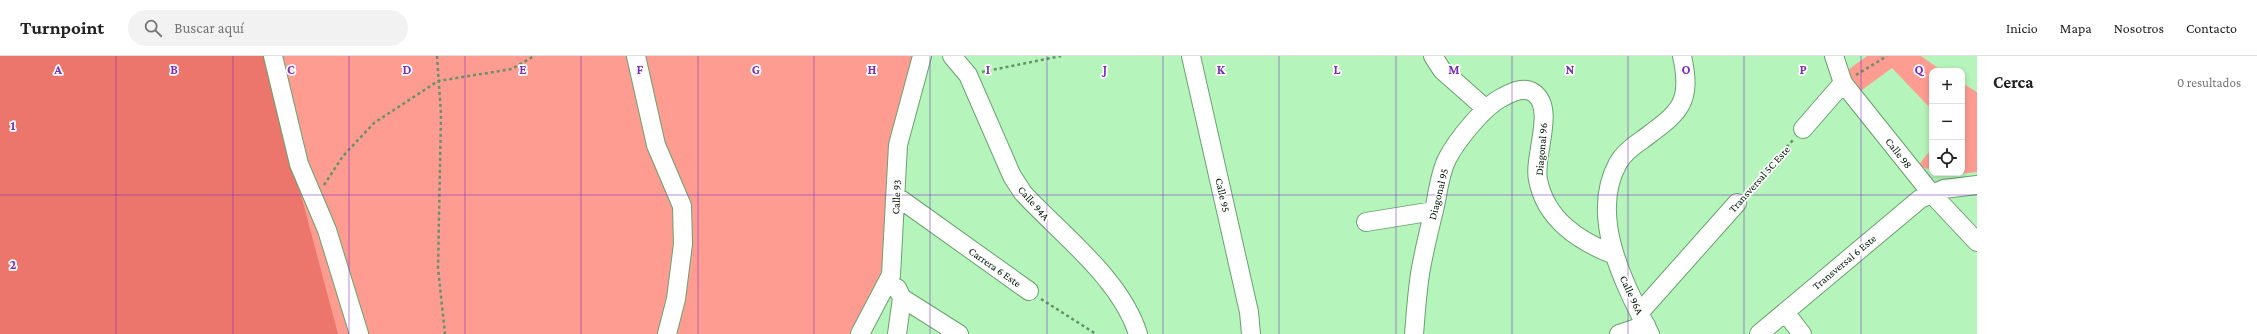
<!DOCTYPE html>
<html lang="es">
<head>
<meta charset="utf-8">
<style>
  body { margin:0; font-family:"Crimson Pro",serif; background:#f2f2f2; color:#222 }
  .controls { position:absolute; right:12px; top:12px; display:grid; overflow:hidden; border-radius:8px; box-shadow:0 2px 6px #0003 }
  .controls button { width:36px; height:36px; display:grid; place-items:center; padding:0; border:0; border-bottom:1px solid #e0e0e0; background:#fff; color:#222; font:20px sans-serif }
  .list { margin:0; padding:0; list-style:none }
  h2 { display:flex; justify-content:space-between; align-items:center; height:52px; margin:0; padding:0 16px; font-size:17px }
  h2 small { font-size:13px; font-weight:400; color:#767676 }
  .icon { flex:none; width:22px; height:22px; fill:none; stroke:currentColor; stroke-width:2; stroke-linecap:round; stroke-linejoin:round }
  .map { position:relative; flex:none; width:1977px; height:278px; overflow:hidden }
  header { display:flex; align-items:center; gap:24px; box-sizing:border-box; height:56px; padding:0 20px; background:#fff; border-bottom:1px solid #e0e0e0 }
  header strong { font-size:19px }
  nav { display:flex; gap:22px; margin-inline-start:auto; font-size:14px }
  .search { width:280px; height:36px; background:#f2f2f2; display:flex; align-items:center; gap:10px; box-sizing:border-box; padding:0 14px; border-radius:22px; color:#767676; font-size:15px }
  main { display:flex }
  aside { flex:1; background:#fff }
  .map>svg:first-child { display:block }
  .green { fill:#ff9c92 }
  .forest { fill:#ec766b }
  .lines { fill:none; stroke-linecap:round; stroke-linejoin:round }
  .minor-casing { stroke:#67a36d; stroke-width:20 }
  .path { stroke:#669269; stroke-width:2.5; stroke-dasharray:3 3; stroke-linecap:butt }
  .minor { stroke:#fff; stroke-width:18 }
  .grid { fill:none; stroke:#7b2cbf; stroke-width:1; stroke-opacity:0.55 }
  .labels { text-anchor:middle; stroke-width:3.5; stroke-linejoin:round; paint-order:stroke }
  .street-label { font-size:11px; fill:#021804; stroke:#fff }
  .grid-label { font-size:13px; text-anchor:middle; font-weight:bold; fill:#7b2cbf; stroke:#fff; stroke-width:3.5; stroke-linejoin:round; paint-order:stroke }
</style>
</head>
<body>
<header>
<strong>Turnpoint</strong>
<div class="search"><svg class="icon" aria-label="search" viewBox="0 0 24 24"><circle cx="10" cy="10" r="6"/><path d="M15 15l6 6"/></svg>Buscar aquí</div>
<nav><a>Inicio</a><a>Mapa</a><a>Nosotros</a><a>Contacto</a></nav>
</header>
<main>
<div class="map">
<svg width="1977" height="278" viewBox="0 0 1977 278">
  <rect width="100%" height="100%" fill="#b5f4ba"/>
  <path class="green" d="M0 0H919L878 233 860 278H0Z
    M1867 0H1921L1942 15H1932V54L1892 12 1858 37 1848 14Z
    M1962 27 1977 36V116L1948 119 1941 117H1962Z
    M1932 92V114L1918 110Z"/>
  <path class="forest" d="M0 0H264L338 278H0Z"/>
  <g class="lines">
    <defs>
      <path id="minor" d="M273 0 299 108 327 174 359 278
        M636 0 656 89 682 150 683 188 676 243 667 278
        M952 0 968 19 1012 120 1023 137C1062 179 1121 223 1138 278
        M1191 0 1249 256 1251 278
        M1433 0 1442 14 1486 53
        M1834 0 1843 27 1931 137 1977 186
        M1803 73 1843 27
        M896 140 1029 235
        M1366 166 1434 155
        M902 242 959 278
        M1640 256 1737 147
        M1785 256 1802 278
        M860 278 891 219 898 89 922 0
        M897 278 902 242 897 232
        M1414 278C1416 256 1417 234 1421 212 1425 191 1430 170 1435 150 1438 135 1440 117 1447 103 1457 84 1484 50 1503 41 1512 36 1524 30 1534 37 1556 53 1533 100 1538 124 1546 164 1579 185 1614 199
        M1619 278 1646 269
        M1650 278C1625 229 1588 161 1618 107 1623 98 1633 90 1642 84 1678 57 1693 49 1682 0
        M1759 278 1920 143 1944 133 1977 129"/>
    </defs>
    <use href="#minor" class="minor-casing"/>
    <path class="path" d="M437 0 441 58 438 212 445 278
      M982 16 1061 0
      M1856 19 1887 0
      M324 129 343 100 374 67 438 25 512 13 534 0
      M1747 136 1793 84
      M1041 243 1096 278"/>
    <use href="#minor" class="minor"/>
  </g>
  <path class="grid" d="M116 0V278M233 0V278M349 0V278M465 0V278M581 0V278M698 0V278M814 0V278M930 0V278M1047 0V278M1163 0V278M1279 0V278M1396 0V278M1512 0V278M1628 0V278M1744 0V278M1861 0V278M0 139H1977"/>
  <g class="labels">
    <g class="street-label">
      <text transform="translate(1541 93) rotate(-85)" y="4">Diagonal 96</text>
      <text transform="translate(1899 97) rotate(52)" y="4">Calle 98</text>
      <text transform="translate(1759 123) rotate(-48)" y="4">Transversal 5C Este</text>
      <text transform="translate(1438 138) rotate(-76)" y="4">Diagonal 95</text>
      <text transform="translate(1223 139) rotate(77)" y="4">Calle 95</text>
      <text transform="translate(896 141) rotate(-87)" y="4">Calle 93</text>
      <text transform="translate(1034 147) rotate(49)" y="4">Calle 94A</text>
      <text transform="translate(1844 206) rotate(-40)" y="4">Transversal 6 Este</text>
      <text transform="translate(995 211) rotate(35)" y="4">Carrera 6 Este</text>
      <text transform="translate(1632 239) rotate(65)" y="4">Calle 96A</text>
    </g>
  </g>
  <g class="grid-label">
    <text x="58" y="18">A</text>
    <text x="174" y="18">B</text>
    <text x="291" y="18">C</text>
    <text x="407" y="18">D</text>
    <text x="523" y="18">E</text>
    <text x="640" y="18">F</text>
    <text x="756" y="18">G</text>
    <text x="872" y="18">H</text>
    <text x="988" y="18">I</text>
    <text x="1105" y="18">J</text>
    <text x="1221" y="18">K</text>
    <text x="1337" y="18">L</text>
    <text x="1454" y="18">M</text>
    <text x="1570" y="18">N</text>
    <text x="1686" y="18">O</text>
    <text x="1803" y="18">P</text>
    <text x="1919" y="18">Q</text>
    <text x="13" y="74">1</text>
    <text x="13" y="213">2</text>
  </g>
</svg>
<div class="controls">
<button>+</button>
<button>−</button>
<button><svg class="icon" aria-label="locate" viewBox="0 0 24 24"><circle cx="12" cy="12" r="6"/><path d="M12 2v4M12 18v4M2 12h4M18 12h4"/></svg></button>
</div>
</div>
<aside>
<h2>Cerca<small>0 resultados</small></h2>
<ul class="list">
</ul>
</aside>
</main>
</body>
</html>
